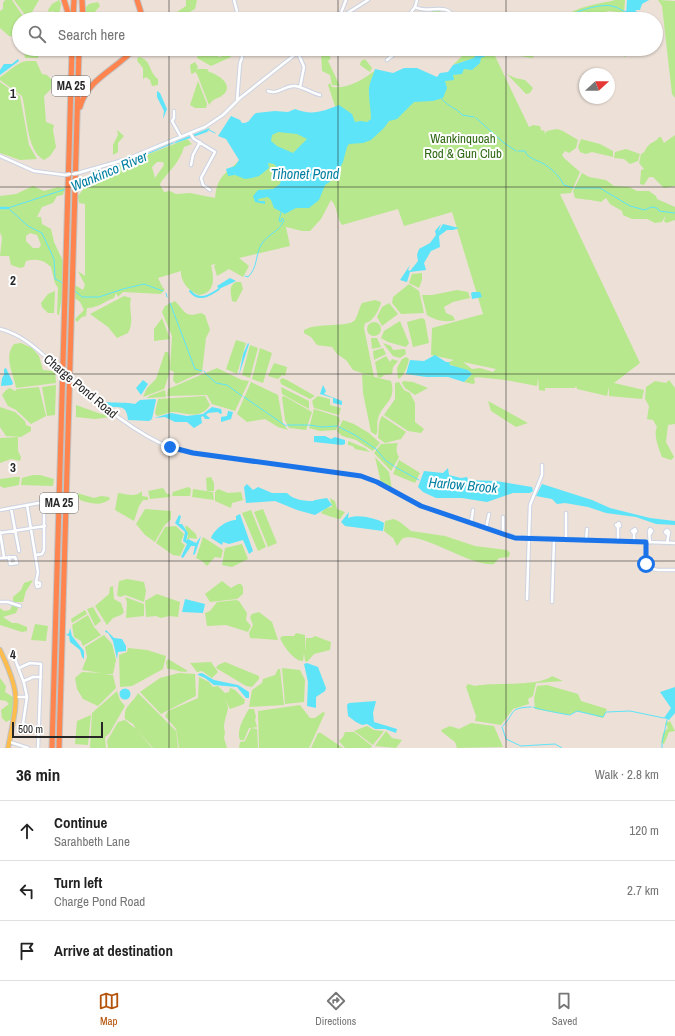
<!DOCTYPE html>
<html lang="en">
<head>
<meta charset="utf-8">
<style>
  body { margin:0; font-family:"Archivo Narrow",sans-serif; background:#f6f6f6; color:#222 }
  .compass { position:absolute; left:579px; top:68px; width:36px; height:36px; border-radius:50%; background:#fff; box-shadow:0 1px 3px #0004; rotate:69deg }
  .scale { position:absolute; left:12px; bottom:10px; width:91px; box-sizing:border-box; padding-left:4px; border:2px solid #272727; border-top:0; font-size:11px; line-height:14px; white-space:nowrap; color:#272727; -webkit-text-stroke:3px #fff; paint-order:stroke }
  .stop { position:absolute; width:12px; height:12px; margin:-9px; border:3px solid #1a73e8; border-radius:50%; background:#fff }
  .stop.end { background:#1a73e8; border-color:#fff; box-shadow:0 1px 4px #0008 }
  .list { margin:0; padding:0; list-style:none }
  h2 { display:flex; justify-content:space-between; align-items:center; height:52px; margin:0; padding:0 16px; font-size:17px }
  h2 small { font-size:13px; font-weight:400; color:#767676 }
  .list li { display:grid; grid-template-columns:26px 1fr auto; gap:12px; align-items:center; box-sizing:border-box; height:60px; padding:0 16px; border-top:1px solid #e0e0e0 }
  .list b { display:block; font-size:15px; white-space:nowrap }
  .list p { margin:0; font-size:13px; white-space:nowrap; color:#767676 }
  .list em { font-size:13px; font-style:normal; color:#767676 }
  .icon { flex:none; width:22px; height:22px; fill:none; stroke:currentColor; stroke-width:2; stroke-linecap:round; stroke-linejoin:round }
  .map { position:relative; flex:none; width:675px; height:748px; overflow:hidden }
  .search { position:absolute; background:#fff; box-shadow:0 1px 3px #0004; left:12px; right:12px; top:12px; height:44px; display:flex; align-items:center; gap:10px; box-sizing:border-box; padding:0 14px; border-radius:22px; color:#767676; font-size:15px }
  .sheet { height:232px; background:#fff }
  nav { display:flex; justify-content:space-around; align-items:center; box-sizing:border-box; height:56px; border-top:1px solid #e0e0e0; background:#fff; font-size:11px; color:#767676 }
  nav a { display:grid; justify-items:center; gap:2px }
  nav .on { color:#b45309 }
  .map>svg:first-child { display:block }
  .green { fill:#b8e88d; fill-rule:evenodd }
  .water { fill:#5ee4f9; fill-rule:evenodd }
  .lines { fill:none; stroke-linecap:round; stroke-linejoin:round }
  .stream { stroke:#5ee4f9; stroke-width:1 }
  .canal { stroke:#5ee4f9; stroke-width:2 }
  .river { stroke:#5ee4f9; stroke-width:2.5 }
  .minor-casing { stroke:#ccd3e2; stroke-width:4.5 }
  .major-casing { stroke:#c3c3c3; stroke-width:6 }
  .highway-casing { stroke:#c3c3c3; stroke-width:7 }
  .minor { stroke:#fff; stroke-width:2.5 }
  .major { stroke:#fdbc4b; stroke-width:4 }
  .highway { stroke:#ff844e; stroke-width:5 }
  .minor-bridge-casing { stroke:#ccd3e2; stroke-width:4.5; stroke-linecap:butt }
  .minor-bridge { stroke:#fff; stroke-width:2.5 }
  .route { stroke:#1a73e8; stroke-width:5 }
  .grid { fill:none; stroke:#272727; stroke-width:1; stroke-opacity:0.55 }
  .labels { text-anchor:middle; stroke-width:4; stroke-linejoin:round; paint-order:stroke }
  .shield { fill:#fff; stroke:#686868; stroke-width:1 }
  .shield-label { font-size:12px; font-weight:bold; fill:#272727 }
  .park-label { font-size:13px; fill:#306913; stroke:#fff }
  .street-label { font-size:13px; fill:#272727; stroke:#fff }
  .water-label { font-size:14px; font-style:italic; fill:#017fa1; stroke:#fff }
  .grid-label { font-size:13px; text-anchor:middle; font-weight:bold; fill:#272727; stroke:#fff; stroke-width:4; stroke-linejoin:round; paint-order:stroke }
</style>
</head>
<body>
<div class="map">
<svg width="675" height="748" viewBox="0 0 675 748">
  <rect width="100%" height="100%" fill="#ece0d7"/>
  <path class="green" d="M5 0H12L25 19H19V37L9 36 0 28V11L3 9V3Z
    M14 0H39L28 19Z
    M59 0 61 4 60 11 53 15 52 14 54 11 49 12 48 10 52 4Z
    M186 0H197L195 9 184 15 177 12 186 6Z
    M615 0H625L624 13 609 11 577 19H566C571 6 602 4 615 0Z
    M658 0 675 1V98L672 94 662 6Z
    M98 2 100 6 92 15 87 16 85 11C87 2 91 4 98 2Z
    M437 8 442 13 441 19H429L430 13Z
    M24 49H40L38 58H25Z
    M200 49H211L219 57 231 54V57L211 66 197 58Z
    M338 49H360V51L339 56Z
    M469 49H486L478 52 475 56 488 49H507L506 54 495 56 529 127 533 125 540 126 541 130 545 131 544 134 547 131 557 129 563 131 578 140 576 148 569 153 565 151 562 155 564 158 580 172 571 193 560 194 640 363 614 383 644 390 642 399 609 396V387L607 396 577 389 576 386 575 388H545V391L539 390 538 378 537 386 505 380 477 377 474 378 475 383 473 384 464 382 472 374 449 364V362L454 360 431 355 432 328 483 314 452 212 404 226 398 209 342 225C336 217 338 207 331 200L321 219 310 231H302L286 227 290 246 239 258 249 266 243 277 229 269 217 276 214 266 216 264 211 265C214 277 216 293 199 295 189 292 180 281 181 271L158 278 163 288 165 289 161 294 123 292 118 297 116 293 114 298C105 301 98 308 87 308L86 316 82 317 77 322 75 319 84 310 80 302 75 298V285L83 290 85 285 78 271 85 276V204L79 203 78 196 84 188 82 184 64 191 63 195 57 196 53 203 42 207 37 217H41L42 224 51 229 54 242 63 261V290L59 315 57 314 58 288 55 283 51 267C44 260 36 258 26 261L24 267 20 268 11 265 9 256H0L2 238 0 232V196L16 194 33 186 44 191 58 187 63 188 187 139 192 144 184 147C180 162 170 170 161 182L160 185 164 192 170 191 176 194 190 193 215 198C218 172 227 175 241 158 250 146 257 128 265 114L324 113 336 109 328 85 330 83 332 87C347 89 363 80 374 71L378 76 429 86 472 59 453 65ZM157 162H163L164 165 155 178 152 167ZM30 233 37 235 41 245 39 248H33L26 241V236ZM463 362 496 369 493 372 480 368 472 369Z
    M512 49H540V50L532 58 520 56 516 52 512 53Z
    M614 49H631L632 52 628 53 625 57 621 55 616 56Z
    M323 50 326 51 331 58 328 61 340 86 332 85 330 75 322 71 321 52Z
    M138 57C151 58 149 73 158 79V85L152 86 150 80 146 77 143 79V68L137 61Z
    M365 59 372 68 370 72 360 65 361 61Z
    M27 61H36L42 74 47 75 52 80 51 89 44 96 46 122 54 125 53 130 56 147 50 156 44 160C26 151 27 113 22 96L0 80V77C9 72 17 62 27 61Z
    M195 62 198 67 195 71 197 69H207L209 72C217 74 234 84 224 94 218 100 215 96 209 105L197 74 195 72 192 74 191 73 190 65Z
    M507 74 515 78 525 80 533 88 530 93 526 94Z
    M198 81 207 104 206 108H195L190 105Z
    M0 82 20 96 29 145 37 159 20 160 0 153Z
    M117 130 124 136 118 143V152L113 155V145L118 135Z
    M675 135V186L664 188 653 177H649L644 185 640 184 641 170 644 169 639 163 641 154C646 152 644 150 648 146 651 142 656 142 659 137H661L664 143Z
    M581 139 600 144 613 151V157L592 152 586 154 580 152 578 147Z
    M626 149 640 154 638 161 630 164 624 159 614 158 615 152Z
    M582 173 589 177 606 180 614 186 629 187 637 191H649L656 196 657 199 675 207V220L666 223 664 221 666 215 662 222 655 223 647 219H632L623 215 622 211 610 204 606 198 601 202C592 200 582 199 575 198L573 191Z
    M422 273V280L419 288 409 283 412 274Z
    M236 282H241L243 289 236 302 232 301C231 293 228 286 236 282Z
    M409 284 419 291 424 313 401 314 392 303 393 297Z
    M457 290 468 292 470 298 453 302 444 307 446 313 453 316 455 320C447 323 434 320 427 315L422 295H432Z
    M55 291 54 313H48L42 307 41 303 48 294Z
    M124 296 131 298C128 310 135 321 128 333L117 338 108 327 90 314Z
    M375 300 381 302C380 309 372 323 365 323L364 328 374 377 353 370 346 360 337 354 332 347 317 345 311 337 304 333V330C318 322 348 328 355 320 358 315 359 308 362 303Z
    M175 301C186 312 184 318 201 313L205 315 210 330 206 338 202 372 176 384 173 380 174 372 170 370 172 336 162 312 165 306Z
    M389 303 398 314 382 326 377 317 382 307Z
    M162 318 170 339 154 341V329Z
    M422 318 425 320 429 343 413 347 407 322Z
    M400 321 409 343 406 347 388 342 381 338 384 331Z
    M367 329a7 7 0 1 1 14 0a7 7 0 1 1-14 0Z
    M371 338H377L381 347 372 349Z
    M236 340 246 343 237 374 226 369Z
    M21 343 32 348 39 356 43 370 55 371 56 383 16 388C14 375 3 357 14 344Z
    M383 343 391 346 393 350 405 349 406 354 400 358 393 356Z
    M250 345 258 348 250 378 242 375Z
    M260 348 272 353 263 383 252 379Z
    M383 348 386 354 374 360 373 351Z
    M165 352H168C172 364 169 377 164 389L143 397 147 388 156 379Z
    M386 356 390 362 392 359 398 361 393 367 392 374 384 375 382 377 378 378 375 362Z
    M406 357 409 359C408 365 404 377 398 379L397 368 402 359Z
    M274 363 287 367 285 376 282 375 278 379 268 376Z
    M217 368 242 380 249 381 235 411 212 404 207 395 167 396 168 389Z
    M362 374 391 381C397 402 382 403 378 419 376 425 379 430 376 435L371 432 363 393Z
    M282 378 287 380 315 396 310 399 281 384 280 380Z
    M669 380 675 388V424L668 425 666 442 674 457 671 460 662 457C659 449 653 435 657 427L653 420 647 419 649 406 645 399 646 387 655 381 666 383Z
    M403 381 413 382 428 388 415 395 405 388 402 383Z
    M251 382 278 395 283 424 288 430 278 427 265 419 247 422 237 414Z
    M399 382 404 390 410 393 415 403V422L424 429 421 433 408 431 384 415 395 399V383Z
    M56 385 55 415 47 416 42 387Z
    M39 387 46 416 31 424 16 410 8 406 2 395 6 390 10 388 15 391 17 389Z
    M281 387 309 401V409L282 394Z
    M165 390 166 397 147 398 149 396Z
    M205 396 210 405C200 420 188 413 173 412 168 412 163 415 157 416L155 413 158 399Z
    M284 396 312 412 306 430 289 428 285 420 282 397Z
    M318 396 330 399V405L341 408 339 415 314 408 312 401Z
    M488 401 528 423 516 427 491 411Z
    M76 405 101 414 109 415 111 417 95 419 76 417Z
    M0 407 15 412 25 421 26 425 31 427V431L21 437 6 436 0 427Z
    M314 409 339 417 340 421 336 430 320 431 309 428Z
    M382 416 406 432 401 439 385 443 378 438C379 432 378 421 382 416Z
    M343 420 354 424 369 433 380 443 373 451 356 440 342 436 337 431Z
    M18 437V451L21 457 20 461 11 459 0 463V438Z
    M348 441 365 448 370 452 355 449 353 446 348 445Z
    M398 443C396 447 396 453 399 457L391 471 374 453 381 444Z
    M375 457 389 472 392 489 381 483Z
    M399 460 420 473 415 483 393 474Z
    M33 475H40L54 479 53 486 21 485 22 478Z
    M15 477H20L19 485 4 488 0 486V479Z
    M211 477 214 483V491H207L206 478Z
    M188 487 191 489 190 496H172L173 492Z
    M163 488 167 494H170V497L150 499 148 491Z
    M193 489 213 492 214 500 192 497Z
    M218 489 228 493 241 492 243 500 232 503 231 508 215 501V492Z
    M142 491V496L148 497V500H143L139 506 134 521 115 510 118 493C127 494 135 498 142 491Z
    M77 493 94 498 101 496 109 497 110 499C102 506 90 504 80 500Z
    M330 498 335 501 337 509 345 512 340 519C338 519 322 514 321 513L325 508 332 507Z
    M145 509 171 511V519L164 526 155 542 145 535 136 524Z
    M263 509 277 543 268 547 254 512Z
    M251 510 266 547 258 551 242 513Z
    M394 519 400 522 411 531 445 536 475 546 507 550 510 553 509 557 499 558 494 564C472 568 418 529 402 539L397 546 393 538 384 531 385 521Z
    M176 526 184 534 181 542 185 545 180 556 173 555 156 543 165 527Z
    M185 526H187L196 534 197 539 190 538 186 541 188 536Z
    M203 537 223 550 221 558 215 557 207 566 202 561 196 558Z
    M242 544 248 559 232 567 222 565 225 548Z
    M127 579 144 582 146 591 144 602 125 595 120 597 117 595 119 581Z
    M33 580 26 591 23 602H13V597L21 590 24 583Z
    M222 581 231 588 238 584H241L243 587V594L237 599 210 602 205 594Z
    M113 586 114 599 121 603 124 612 121 615 113 618 107 625 95 606 109 594 110 587Z
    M157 594 180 602 178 617 169 616 161 618 156 616 146 617 145 601Z
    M125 597 144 604V616L126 618 127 602Z
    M236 600 239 601 247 613 246 620 251 626 248 632 226 625 207 626 205 613 210 611 217 602Z
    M13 603 19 606 16 613 3 617 12 623H17L27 627V631L22 632 0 625V608L4 611 10 610Z
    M93 607 101 621 95 626 87 609Z
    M85 610 87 614 72 623 71 619Z
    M259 612 272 622 278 640 250 638 249 633 253 625 250 617 252 614Z
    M88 615 94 627 101 635 83 646 81 641 74 637 72 625Z
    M35 624 48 626 46 641 31 640Z
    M296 633 305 635V652L306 638H312L315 636 331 642 330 650 314 654 307 662 305 661 304 653 303 661C294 661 284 647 280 638L283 636H294Z
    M104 635 112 644 116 660 113 674H104L113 675 116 688 98 706 83 699 77 689 75 678 82 672 101 673 82 670 87 657 85 647Z
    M128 648 147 650 166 656 163 669 132 686 120 687 119 655 127 652Z
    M168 659 188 671C181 674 175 668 167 669L166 662Z
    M211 662 218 672 212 678 202 671 197 672 190 663Z
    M225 662 259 676V679L252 687 246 686 216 668 218 665Z
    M282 668 300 670 305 680 304 702 285 704Z
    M278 669H280L284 705 249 707 252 690 262 683 263 679 275 675Z
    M179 673 195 674 196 696 161 714 140 692 160 678Z
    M552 676 563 681 536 683 533 696 528 699 529 704 513 709 501 725 475 721 476 716 466 687 468 684 475 686C494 682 539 687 552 676Z
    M199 677 209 682 213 687 218 686 225 693 229 692 230 688 235 690 245 700 244 704 230 709 225 699C226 702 228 705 228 708 227 715 222 726 225 732L224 738 227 748H179L176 729 165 716 168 711 198 698Z
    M0 678 6 686 5 692 16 699 14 718 6 722 2 718 1 710 9 704 6 701 0 700Z
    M547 685 578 694 581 701 607 709 603 718 577 711 569 715 535 709 534 698 537 686Z
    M117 691 120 700 125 706 109 734 105 737 106 748H90L92 713Z
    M138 693 176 731 178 748H153L138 731 152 748H108L107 741 118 722 125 720 136 729 133 724 125 719C123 706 133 703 138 693Z
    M300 705 310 718H315L323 712 325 713 309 748H259L258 711Z
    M249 709H254L256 717 255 720 257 727 251 728 257 729 258 748H239L240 742 245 741 251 728H249L244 740H240C236 731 244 717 249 709Z
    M91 715 88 745 75 744 77 721Z
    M670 721 675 731 669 732 664 744 661 743 663 733 668 728 665 723Z
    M471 723 494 726 503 747 457 748 455 742 442 732 441 730 450 726 459 729Z
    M367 726 374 730 384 731 373 745 354 731Z
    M386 731 392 738 402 740 396 748 375 746Z
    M345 732H354L372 746 371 748H345L339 741 343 737Z
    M318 733H321L343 748H311Z"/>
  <path class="water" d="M627 0H649L642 4 640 10H635L638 13V17L626 15Z
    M486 49H492L488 55 481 58 480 63 472 70 464 69 462 74 453 75 454 80 445 81 447 88 443 98 433 101 414 102 397 119 389 121 384 128 371 140 363 143 349 144 347 147 343 162 334 179 325 185 319 200 309 208H296L285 214 274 208 271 200 268 197 258 199 259 201H265V204L255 202 253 196 258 190 273 189 280 184 282 173 274 164 268 163 269 168 259 176 252 178 245 179 235 175 228 176 226 169 235 166 239 160 226 139 218 136 231 116 240 120 242 123C250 124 250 117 256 113L275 111 288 112 295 109C312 116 324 111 339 105L352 114 355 122 361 121 367 122 371 119C371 110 369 102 369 93 368 84 373 77 375 69L393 73 404 68H417L437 77 440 73 448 72 453 65 474 58 478 52ZM278 132 297 134 307 139 293 153 277 146 271 141 272 135Z
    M18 59 19 61 0 75V70L4 64H12Z
    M157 91 160 93 167 109 163 119 164 111 157 97Z
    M210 128 207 132 173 144 177 141Z
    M441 224 438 232 443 224 459 228 453 230H447L439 236 440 247 431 251 424 263 426 270 410 272 407 282 400 280 410 265 408 270 410 271 418 261 417 255 419 249 430 243 436 235 435 231Z
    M230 278 236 281 219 289 217 286Z
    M473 292H480L482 297 472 299 471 293Z
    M248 343 249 344 239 375 243 354Z
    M435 355 446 362H449L450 365 468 370 472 374 464 382 448 377H426L406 374 410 360 424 361Z
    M6 368 13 383 12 385 1 386 2 378 4 375V369Z
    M143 380 148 384 141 395 136 388Z
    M323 385 326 391 324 394 342 401V405L333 403V398L320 394Z
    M155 399 156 400 152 419 149 421 128 420C126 398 113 414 105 402 112 403 129 402 135 404L140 400Z
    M212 407 221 409 222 413 220 414 218 412 208 413 206 415 210 418 209 419H205L203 416 201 417 202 423 194 428 187 422H175L165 417 154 418 171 413 187 416 203 414Z
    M228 411 233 412 231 419 221 422V417L227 416Z
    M314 436H325L331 439 335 437 345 440V444L342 445 314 442Z
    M448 468 449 475 461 478 467 477 468 480 496 481 532 487 533 491 530 493H513L487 502 462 498H436L423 492 418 487 424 471 443 473Z
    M247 484 253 490 258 487 272 493H287C293 500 305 501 313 501L315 500 327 498 332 505 315 515 297 510 275 501 246 503 244 487Z
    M542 484 592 500 610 508 650 518 675 521V525L656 524 636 517 606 513 588 507 565 503 557 504 552 499 536 496Z
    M349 512 348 518C358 514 375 518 384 523L383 531 345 526 341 522Z
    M240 514 253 551 249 554 243 540 229 544 223 542 222 545 211 538C214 530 226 520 236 520V516Z
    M179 515 181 516 179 524H182L188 533 186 541 188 539 196 543 201 536 195 554 193 555 195 546H191L183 558 181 557 187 544 183 541 185 532 175 523Z
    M185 599 205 604 203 613 182 612Z
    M70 628 72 636 84 651V659L82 657 80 650 70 642 69 636 66 635 69 633Z
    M106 630 114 638 122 639 126 646V651L118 652 117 659 113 641 108 633 105 632Z
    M307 663 318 667 326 688 325 691 316 697V708L307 706 308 682 304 664Z
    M202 673 214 680 238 685 249 692V698H246L237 687 214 685 205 678 198 675V674Z
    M675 687V713L669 720 664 718 671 708 660 692Z
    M119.5 694a5.5 5.5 0 1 1 11 0a5.5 5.5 0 1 1-11 0Z
    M376 701 373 713 374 722 397 729 396 733 385 729H375L367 724 362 725 356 722 348 716 347 705 349 703Z"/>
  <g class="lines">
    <path class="stream" d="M563 19C573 12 600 3 612 6 618 7 621 11 627 12
      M442 99C448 107 457 108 462 115L474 117
      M476 118 504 143 516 151
      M207 129 215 133
      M518 151H525C527 159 541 161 547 166 554 171 560 177 564 185L573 188
      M77 184 173 143
      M575 188H600L630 206 645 210 651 207 657 208 659 211 675 213
      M245 276 248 277C258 267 255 256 261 245 267 234 280 232 284 220L282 218 281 222 279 221 281 212
      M63 283 55 279 54 259 42 233 28 226 8 208 66 189
      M74 290 82 297H99L123 289 144 284 163 291
      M166 293 167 297
      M170 303 195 369 202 371
      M204 371 205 372
      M205 373 216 383 227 385 242 396
      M244 397 286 426
      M287 425H308
      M309 425 322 427 337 426
      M339 427 355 435 376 449
      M376 449 385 460 394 466
      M395 467 419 480
      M533 707C536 709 564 714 570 715L577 711 603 717 606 712
      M607 712 630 711 664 718
      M503 726C516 712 508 708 531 707
      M502 727 506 739 521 746 555 744 562 748
      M662 743 667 720
      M662 748V744"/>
    <path class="canal" d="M190 291C199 302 209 296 219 289"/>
    <path class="river" d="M0 208H8"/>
    <defs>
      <path id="minor" d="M234 0 239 19
        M415 7C431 15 443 0 457 19
        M339 18 346 0
        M338 19 368 0
        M406 19 415 7 417 0
        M424 49H436
        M298 53 304 67 300 87
        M387 60 400 49
        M268 91C279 95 285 85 295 86 304 87 311 93 320 95
        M237 101 240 63 242 58 241 49
        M174 111V118L172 121 181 137
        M190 133 205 127 223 115 240 98 302 49
        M0 156 34 171 65 175
        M191 165 193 155 200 142
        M78 173 127 159 190 133 194 139 215 152 201 178 203 185 210 190
        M0 329C24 335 40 352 58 368
        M74 381C102 406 145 441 181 451L357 475 377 482 421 506 515 537 675 543
        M27 505 38 572 36 582C36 584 36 585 37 587L40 586V583L36 582
        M11 508 19 551
        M0 510 39 503 44 505V550L42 554 36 555
        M471 523 473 510
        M486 528 489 514
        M0 532 4 557
        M0 533 45 526
        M503 534V517
        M566 540V513
        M586 541 587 529
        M618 542V527L616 525 619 523 620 526 618 527
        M634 542V533L636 531 635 529 632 531 634 533
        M646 542C645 572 647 570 675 570
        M650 543 649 531 650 529 652 531 650 534
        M667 543 669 532 667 530 665 532 667 534
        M0 558C5 558 10 557 15 557L17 563 10 564 9 557
        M527 599 530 505 542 475V465
        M0 602H8L20 606
        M552 602 554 540
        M15 659 24 683 27 697
        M19 668 30 663 41 664 38 748
        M24 681 33 677H41
        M17 697H27L23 724 39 730
        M10 742 28 748"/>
      <path id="major" d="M0 650C22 696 17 700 8 748"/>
      <path id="highway" d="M64 0 70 19
        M82 0 83 19
        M137 0 143 19
        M73 19 74 0
        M80 107C87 79 117 69 134 49
        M52 748 72 49
        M59 748 79 49"/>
    </defs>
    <use href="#minor" class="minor-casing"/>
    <use href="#major" class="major-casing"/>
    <use href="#highway" class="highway-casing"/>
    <use href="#minor" class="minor"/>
    <use href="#major" class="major"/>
    <use href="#highway" class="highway"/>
    <defs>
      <path id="minor-bridge" d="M73 174 78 173
        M65 175 70 174
        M58 368 74 381"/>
    </defs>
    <use href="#minor-bridge" class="minor-bridge-casing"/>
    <use href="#minor-bridge" class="minor-bridge"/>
  </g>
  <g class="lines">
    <path class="route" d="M170 447 193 453 361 476 377 482 421 506 515 538 646 542V564"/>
  </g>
  <path class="grid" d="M169 0V19M338 0V19M506 0V19M169 49V748M338 49V748M506 49V748M0 187H675M0 374H675M0 561H675"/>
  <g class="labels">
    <g class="shield">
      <rect x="52" y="76" width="38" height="20" rx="3"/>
      <rect x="40" y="493" width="38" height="20" rx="3"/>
    </g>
    <g class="shield-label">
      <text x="71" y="90">MA 25</text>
      <text x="59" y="507">MA 25</text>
    </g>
    <g class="park-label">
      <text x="463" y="143">Wankinquoah<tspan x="463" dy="15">Rod &amp; Gun Club</tspan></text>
    </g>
    <g class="street-label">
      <text transform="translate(81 386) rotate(40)" y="5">Charge Pond Road</text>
    </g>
    <g class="water-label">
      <text transform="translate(109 171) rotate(-23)" y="5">Wankinco River</text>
      <text x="305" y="179">Tihonet Pond</text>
      <text transform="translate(463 485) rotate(5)" y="5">Harlow Brook</text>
    </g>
  </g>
  <g class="grid-label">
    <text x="13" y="98">1</text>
    <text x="13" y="285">2</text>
    <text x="13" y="472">3</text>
    <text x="13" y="659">4</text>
  </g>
</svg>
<svg class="compass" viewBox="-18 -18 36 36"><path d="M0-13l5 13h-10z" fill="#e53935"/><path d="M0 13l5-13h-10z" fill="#767676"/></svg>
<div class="scale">500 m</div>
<div class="stop" style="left:646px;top:564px"></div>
<div class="stop end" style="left:170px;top:447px"></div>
<div class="search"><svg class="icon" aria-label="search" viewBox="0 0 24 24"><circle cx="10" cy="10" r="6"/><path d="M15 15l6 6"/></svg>Search here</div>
</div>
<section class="sheet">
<h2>36 min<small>Walk · 2.8 km</small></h2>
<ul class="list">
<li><svg class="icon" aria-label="ahead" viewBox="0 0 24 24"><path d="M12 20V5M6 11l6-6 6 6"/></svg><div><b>Continue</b><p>Sarahbeth Lane</p></div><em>120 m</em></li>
<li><svg class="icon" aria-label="left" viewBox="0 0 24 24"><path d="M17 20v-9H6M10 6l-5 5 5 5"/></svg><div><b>Turn left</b><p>Charge Pond Road</p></div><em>2.7 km</em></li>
<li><svg class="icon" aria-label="arrive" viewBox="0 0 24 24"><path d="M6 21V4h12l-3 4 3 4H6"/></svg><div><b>Arrive at destination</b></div></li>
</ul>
</section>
<nav>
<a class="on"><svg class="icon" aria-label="map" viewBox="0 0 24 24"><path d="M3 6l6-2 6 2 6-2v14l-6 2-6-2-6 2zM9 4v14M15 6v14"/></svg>Map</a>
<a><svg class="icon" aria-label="directions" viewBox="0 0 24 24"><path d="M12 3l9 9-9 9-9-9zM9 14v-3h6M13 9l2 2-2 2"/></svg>Directions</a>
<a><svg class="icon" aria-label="saved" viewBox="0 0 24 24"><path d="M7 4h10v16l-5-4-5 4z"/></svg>Saved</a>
</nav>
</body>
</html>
